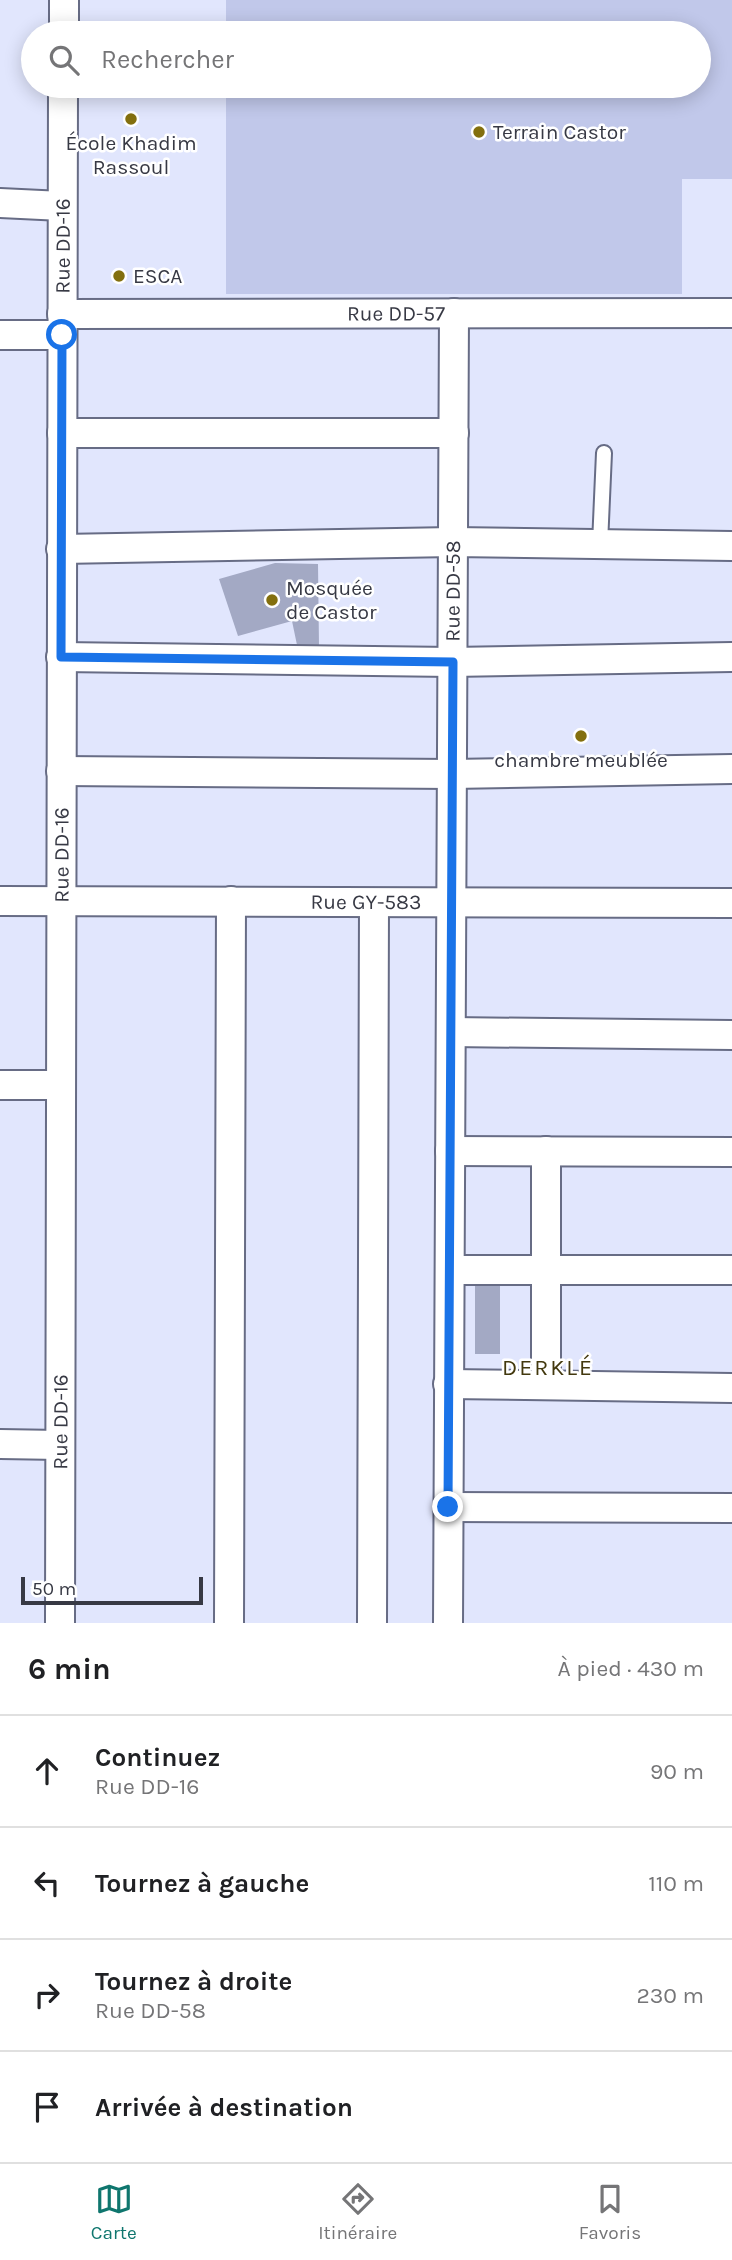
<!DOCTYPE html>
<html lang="fr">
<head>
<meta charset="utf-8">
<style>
  body { margin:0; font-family:Karla,sans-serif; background:#f2f2f2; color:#202124 }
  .scale { position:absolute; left:21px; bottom:18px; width:182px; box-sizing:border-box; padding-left:7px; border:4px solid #373944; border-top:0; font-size:19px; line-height:24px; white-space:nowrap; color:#373944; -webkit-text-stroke:5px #fff; paint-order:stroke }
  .stop { position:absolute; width:21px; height:21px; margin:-16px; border:5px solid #1a73e8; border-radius:50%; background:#fff }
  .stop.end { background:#1a73e8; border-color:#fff; box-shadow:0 2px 7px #0008 }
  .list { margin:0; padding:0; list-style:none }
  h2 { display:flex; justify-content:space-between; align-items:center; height:91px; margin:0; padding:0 28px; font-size:30px }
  h2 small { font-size:23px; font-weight:400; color:#757577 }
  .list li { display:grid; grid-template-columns:46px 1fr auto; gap:21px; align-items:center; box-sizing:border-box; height:112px; padding:0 28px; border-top:2px solid #e0e0e0 }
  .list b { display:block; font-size:26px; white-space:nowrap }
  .list p { margin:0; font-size:23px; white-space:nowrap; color:#757577 }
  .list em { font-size:23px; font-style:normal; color:#757577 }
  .icon { flex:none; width:38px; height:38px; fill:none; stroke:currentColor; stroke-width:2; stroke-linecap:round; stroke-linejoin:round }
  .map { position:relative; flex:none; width:732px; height:1623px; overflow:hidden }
  .search { position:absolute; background:#fff; box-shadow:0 4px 18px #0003; left:21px; right:21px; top:21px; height:77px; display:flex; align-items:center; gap:18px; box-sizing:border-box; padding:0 24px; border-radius:38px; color:#757577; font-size:26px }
  .sheet { height:539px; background:#fff }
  nav { display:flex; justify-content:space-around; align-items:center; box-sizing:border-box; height:98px; border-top:2px solid #e0e0e0; background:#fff; font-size:19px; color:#757577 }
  nav a { display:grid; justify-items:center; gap:4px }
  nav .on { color:#0f766e }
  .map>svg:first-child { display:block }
  .green { fill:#c1c8ea }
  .building { fill:#a3a9c4 }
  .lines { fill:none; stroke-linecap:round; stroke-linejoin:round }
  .service-casing { stroke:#676c85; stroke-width:18 }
  .minor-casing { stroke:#676c85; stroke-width:32 }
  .service { stroke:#fff; stroke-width:14 }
  .minor { stroke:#fff; stroke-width:28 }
  .route { stroke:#1a73e8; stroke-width:9 }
  .poi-dot { fill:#836f0e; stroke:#fff; stroke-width:2.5 }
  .labels { text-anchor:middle; stroke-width:5; stroke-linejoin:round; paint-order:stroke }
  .poi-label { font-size:21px; fill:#373944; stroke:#fff; text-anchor:start }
  .street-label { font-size:21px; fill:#373944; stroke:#fff }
  .neighbourhood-label { font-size:23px; letter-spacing:2px; fill:#42380e; stroke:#fff }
</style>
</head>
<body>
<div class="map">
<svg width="732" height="1623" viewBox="0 0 732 1623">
  <rect width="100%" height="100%" fill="#e1e6fd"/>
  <path class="green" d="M226 0H732V179H682V294H226V86H699V33H226Z"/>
  <path class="building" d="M275 563 318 564 319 647 297 645 292 621 238 636 219 579Z
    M475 1280H500V1354H475Z"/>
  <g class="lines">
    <defs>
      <path id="service" d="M600 544 604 453"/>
      <g id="minor">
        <path d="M64 33V0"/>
        <path d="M0 203 62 206"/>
        <path id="s1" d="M62 314 732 313"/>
        <path d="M0 335H62"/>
        <path d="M62 433H454"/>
        <path d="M61 549 453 542 732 546"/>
        <path d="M61 657 452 662 732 657"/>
        <path d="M61 771 452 774 732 769"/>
        <path id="s2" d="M0 901 732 903"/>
        <path d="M451 1032 732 1035"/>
        <path d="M0 1085H61"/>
        <path d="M450 1151 732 1152"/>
        <path d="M546 1151V1385"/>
        <path d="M450 1270H732"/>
        <path d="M448 1384 732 1388"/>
        <path d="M0 1444 60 1445"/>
        <path d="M448 1507 732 1508"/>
        <path id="s3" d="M60 1623 63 86"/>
        <path d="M229 1623 231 901"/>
        <path d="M372 1623 374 903"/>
        <path id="s4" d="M448 1623 454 313"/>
      </g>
    </defs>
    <use href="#service" class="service-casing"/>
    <use href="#minor" class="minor-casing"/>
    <use href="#service" class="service"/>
    <use href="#minor" class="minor"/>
  </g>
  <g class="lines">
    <path class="route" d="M62 335 61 657 453 662 448 1507"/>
  </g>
  <g class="poi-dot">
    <circle cx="131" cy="119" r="7"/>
    <circle cx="479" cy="132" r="7"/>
    <circle cx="119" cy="276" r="7"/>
    <circle cx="272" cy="600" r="7"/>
    <circle cx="581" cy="736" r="7"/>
  </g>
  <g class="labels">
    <g class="poi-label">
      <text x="493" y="139">Terrain Castor</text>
      <text x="131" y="150" text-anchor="middle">École Khadim<tspan x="131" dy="24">Rassoul</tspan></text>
      <text x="133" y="283">ESCA</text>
      <text x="286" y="595">Mosquée<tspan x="286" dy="24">de Castor</tspan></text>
      <text x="581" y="767" text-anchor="middle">chambre meublée</text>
    </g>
    <g class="street-label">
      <text dy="7" stroke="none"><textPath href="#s3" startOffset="1377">Rue DD-16</textPath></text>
      <text dy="7" stroke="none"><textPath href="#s1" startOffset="334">Rue DD-57</textPath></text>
      <text dy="7" stroke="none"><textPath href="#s4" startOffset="1032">Rue DD-58</textPath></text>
      <text dy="7" stroke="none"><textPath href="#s3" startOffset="768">Rue DD-16</textPath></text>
      <text dy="7" stroke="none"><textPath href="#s2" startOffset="366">Rue GY-583</textPath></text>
      <text dy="7" stroke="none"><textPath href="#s3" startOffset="201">Rue DD-16</textPath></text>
    </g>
    <g class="neighbourhood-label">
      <text x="548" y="1375">DERKLÉ</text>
    </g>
  </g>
</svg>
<div class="scale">50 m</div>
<div class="stop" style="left:62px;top:335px"></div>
<div class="stop end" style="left:448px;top:1507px"></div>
<div class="search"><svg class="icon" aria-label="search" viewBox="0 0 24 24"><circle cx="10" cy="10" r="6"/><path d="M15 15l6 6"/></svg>Rechercher</div>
</div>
<section class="sheet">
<h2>6 min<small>À pied · 430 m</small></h2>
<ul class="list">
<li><svg class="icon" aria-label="ahead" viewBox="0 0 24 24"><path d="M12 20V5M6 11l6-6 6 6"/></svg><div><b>Continuez</b><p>Rue DD-16</p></div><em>90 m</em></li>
<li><svg class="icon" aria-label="left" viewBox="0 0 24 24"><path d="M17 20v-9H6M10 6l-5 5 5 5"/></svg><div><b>Tournez à gauche</b></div><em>110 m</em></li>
<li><svg class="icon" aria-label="right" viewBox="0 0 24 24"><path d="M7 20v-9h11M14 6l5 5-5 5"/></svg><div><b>Tournez à droite</b><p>Rue DD-58</p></div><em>230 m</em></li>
<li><svg class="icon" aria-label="arrive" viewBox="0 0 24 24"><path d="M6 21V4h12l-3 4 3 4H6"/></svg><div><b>Arrivée à destination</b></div></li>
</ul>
</section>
<nav>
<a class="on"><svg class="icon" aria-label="map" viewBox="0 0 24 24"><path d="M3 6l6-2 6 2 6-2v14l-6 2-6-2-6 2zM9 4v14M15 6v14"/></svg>Carte</a>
<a><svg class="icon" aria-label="directions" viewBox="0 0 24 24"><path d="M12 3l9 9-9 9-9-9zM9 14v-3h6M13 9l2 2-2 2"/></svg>Itinéraire</a>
<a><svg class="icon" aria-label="saved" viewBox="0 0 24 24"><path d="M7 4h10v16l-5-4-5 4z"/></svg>Favoris</a>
</nav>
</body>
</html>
